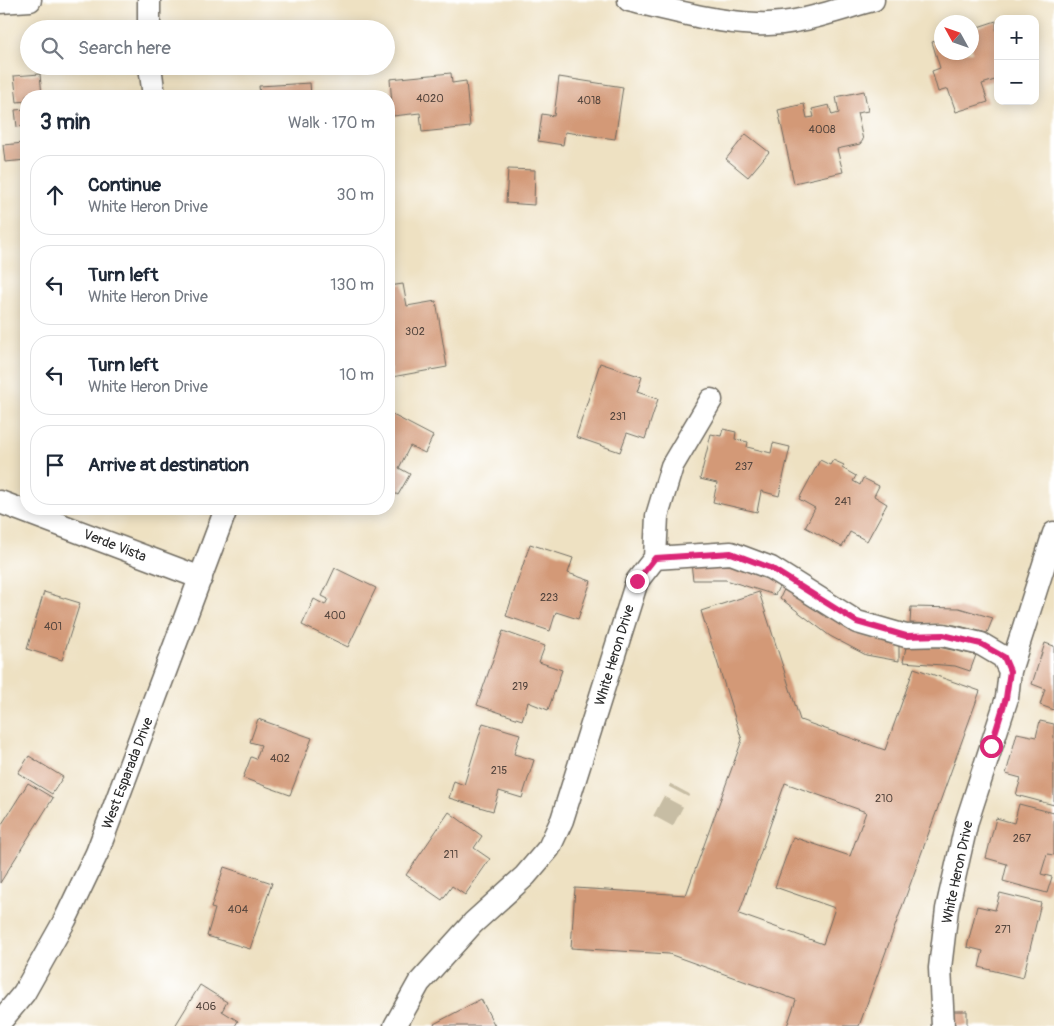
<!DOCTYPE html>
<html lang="en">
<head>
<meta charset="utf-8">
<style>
  body { margin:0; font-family:Pangolin,sans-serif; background:#f6f6f7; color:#1f2937 }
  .controls { position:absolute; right:15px; top:15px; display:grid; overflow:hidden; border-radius:10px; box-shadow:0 2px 12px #0003 }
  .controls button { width:45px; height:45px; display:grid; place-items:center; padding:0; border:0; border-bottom:1px solid #e0e1e3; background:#fff; color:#1f2937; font:25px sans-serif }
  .compass { position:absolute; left:934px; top:15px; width:45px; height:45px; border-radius:50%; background:#fff; box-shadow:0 2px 12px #0003; rotate:310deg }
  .stop { position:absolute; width:15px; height:15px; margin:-11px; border:4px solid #db2777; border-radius:50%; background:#fff }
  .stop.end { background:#db2777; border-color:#fff; box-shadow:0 1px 5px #0008 }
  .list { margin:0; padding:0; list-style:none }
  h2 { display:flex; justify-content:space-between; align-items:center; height:65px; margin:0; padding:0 20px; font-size:21px }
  h2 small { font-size:16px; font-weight:400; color:#747a83 }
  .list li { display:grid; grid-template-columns:32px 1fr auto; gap:15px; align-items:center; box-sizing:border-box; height:80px; margin:0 10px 10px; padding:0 10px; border:1px solid #e0e1e3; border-radius:20px }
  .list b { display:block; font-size:19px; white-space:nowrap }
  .list p { margin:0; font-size:16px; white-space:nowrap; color:#747a83 }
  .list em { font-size:16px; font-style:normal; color:#747a83 }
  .icon { flex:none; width:28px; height:28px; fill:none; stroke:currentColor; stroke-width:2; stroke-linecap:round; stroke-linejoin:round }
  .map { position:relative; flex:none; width:1054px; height:1026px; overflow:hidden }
  .search { position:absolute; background:#fff; box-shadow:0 2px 12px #0003; left:20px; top:20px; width:375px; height:55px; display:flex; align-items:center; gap:12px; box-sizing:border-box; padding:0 18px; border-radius:28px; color:#747a83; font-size:19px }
  .panel { position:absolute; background:#fff; box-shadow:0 2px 12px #0003; left:20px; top:90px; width:375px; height:425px; border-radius:20px }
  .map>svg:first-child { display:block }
  .building { fill:#d39977; fill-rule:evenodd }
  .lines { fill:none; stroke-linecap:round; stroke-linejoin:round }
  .minor-tunnel { stroke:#c7bda4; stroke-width:22; stroke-dasharray:22 11; stroke-linecap:butt }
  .minor-casing { stroke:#6f6b60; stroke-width:25 }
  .minor { stroke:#fff; stroke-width:22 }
  .route { stroke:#db2777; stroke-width:6 }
  .labels { text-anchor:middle; stroke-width:5; stroke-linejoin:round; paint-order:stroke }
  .number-label { font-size:11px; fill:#55463e }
  .street-label { font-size:14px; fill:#2b2b2b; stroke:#fff }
</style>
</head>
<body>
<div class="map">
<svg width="1054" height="1026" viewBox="0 0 1054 1026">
  <rect width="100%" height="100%" fill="#fff"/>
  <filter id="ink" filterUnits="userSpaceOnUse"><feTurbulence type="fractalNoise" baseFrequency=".02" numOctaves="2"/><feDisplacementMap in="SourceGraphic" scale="10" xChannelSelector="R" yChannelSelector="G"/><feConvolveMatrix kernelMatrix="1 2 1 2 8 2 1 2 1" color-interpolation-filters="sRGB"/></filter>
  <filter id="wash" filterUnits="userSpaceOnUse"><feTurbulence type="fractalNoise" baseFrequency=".0096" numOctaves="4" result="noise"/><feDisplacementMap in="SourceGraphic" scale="20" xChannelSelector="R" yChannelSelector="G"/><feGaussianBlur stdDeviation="1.12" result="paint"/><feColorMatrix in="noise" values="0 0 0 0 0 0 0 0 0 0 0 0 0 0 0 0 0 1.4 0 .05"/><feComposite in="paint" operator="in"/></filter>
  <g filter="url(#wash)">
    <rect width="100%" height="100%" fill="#eee1c2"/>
    <g id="blocks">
      <path class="building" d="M996 21 998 79 982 84 988 102 956 112 948 89 938 92 932 71 940 68 932 42 942 39V52H972V29Z
        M451 73 452 83 466 81 470 127 422 132 420 113 393 116 390 79Z
        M40 74 42 96H26V101L17 102 14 76Z
        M559 77 623 87 615 139 565 132 563 145 538 141 542 114 554 116Z
        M310 83 311 96H260L259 86Z
        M864 91 868 111 857 113 863 140 860 144 837 149 843 172 794 183 778 110 804 104 807 118 814 117 812 109 829 105 832 115 839 113 836 97Z
        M26 109V160L5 162 3 145 24 143 22 126 17 127 15 110Z
        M746 134 769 152 748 177 726 159Z
        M508 169 535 170 534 205 506 203Z
        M403 284 407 306 436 301 447 367 392 377 389 356V286Z
        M600 363 642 377 637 392 658 399 645 439 627 433 620 452 576 437Z
        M389 413 433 436 425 453 410 446 399 468 410 474 398 495 389 490Z
        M723 429 736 432 735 439 748 442 747 447 771 453 773 443 790 447 779 496 761 491 757 512 713 502 717 483 700 479 711 434 721 436Z
        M820 460 830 465 833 460 844 465 842 468 856 476 853 481 860 485 863 478 879 486 874 496 887 504 867 541 850 532 842 547 805 527 815 508 799 499Z
        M530 544 573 558 568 573 591 581 578 619 556 612 550 631 506 616Z
        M691 563 739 566 782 580 775 595 726 580H693Z
        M335 568 376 588 348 647 302 625 314 599 325 605 328 599 322 596Z
        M787 583 859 634 899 646V661L866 655 830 636 780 598Z
        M44 592 80 603 62 660 27 649Z
        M759 592 800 720 885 750 914 668 980 691 859 1026H787L796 1000 669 954 571 948 575 888 686 895 742 740 701 611ZM785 783 866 812 850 856 793 837 775 887 835 908 823 944 739 914Z
        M911 607 959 608 993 618 987 633 955 625 910 623Z
        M503 631 545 646 539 662 562 670 548 710 528 702 522 720 477 705Z
        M1045 643 1054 646V710L1040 705 1045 689 1032 684Z
        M906 647H938L976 655 970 671 955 666 903 662Z
        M258 719 312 738 290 795 243 778 251 757 256 759 261 745 250 742Z
        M1040 721 1054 724V805L1016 795 1021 778 1006 774 1017 733 1036 737Z
        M483 723 520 734 514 754 534 760 522 798 499 791 493 811 449 798 454 781 464 785Z
        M29 756 63 777 52 794 18 773Z
        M28 783 53 798 0 883V827Z
        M1019 804 1054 813V855L1047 854 1041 874 1052 877 1047 893 1003 881 1007 864 986 858 996 818 1014 823Z
        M449 812 482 836 474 848 490 859 465 895 452 886 442 900 406 875Z
        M224 867 272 883 250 949 207 936 215 909 211 908Z
        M1000 893 1041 903 1023 978 979 967 983 951 967 947 977 906 995 910Z
        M200 985 227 1002 222 1011 238 1021 235 1026H175Z
        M481 999 495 1026H435L434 1024Z
        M950 1011H967V1026H950Z"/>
    </g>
  </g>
  <g filter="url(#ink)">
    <use href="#blocks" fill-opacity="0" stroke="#6f6b60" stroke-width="1"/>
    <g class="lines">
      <path class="minor-tunnel" d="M663 821 680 789"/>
      <defs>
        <path id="minor" d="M149 0V29
          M629 0C670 10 713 22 757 24 795 26 836 10 873 0
          M0 2 30 0
          M150 66 154 96
          M0 502 201 578
          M655 558 657 516 672 466 711 400
          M1010 671 1054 533
          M0 1022 24 993 65 920 97 853 226 509
          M395 1026 419 983 473 923 525 876 549 848 562 820 637 581 655 558 731 553 771 568 857 622 906 636 943 635 981 644 1003 657 1010 671 1007 698 967 821 947 909 940 968 943 1026"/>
      </defs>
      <use href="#minor" class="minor-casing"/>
      <use href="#minor" class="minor"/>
    </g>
  </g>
  <g class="lines" filter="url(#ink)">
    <path class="route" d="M637 581 655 558 731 553 771 568 857 622 906 636 943 635 981 644 1004 657 1010 671 1006 698 991 746"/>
  </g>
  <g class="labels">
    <g class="number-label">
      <text x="430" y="102">4020</text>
      <text x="589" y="104">4018</text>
      <text x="822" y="133">4008</text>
      <text x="415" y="335">302</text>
      <text x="618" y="420">231</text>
      <text x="744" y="470">237</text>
      <text x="843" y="505">241</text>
      <text x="549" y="601">223</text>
      <text x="335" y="619">400</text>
      <text x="53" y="630">401</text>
      <text x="520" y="690">219</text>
      <text x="280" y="762">402</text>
      <text x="499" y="774">215</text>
      <text x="884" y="802">210</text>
      <text x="1022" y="842">267</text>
      <text x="451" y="858">211</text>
      <text x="238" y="913">404</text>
      <text x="1003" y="933">271</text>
      <text x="206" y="1010">406</text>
    </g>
    <g class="street-label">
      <text transform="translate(115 545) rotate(21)" y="5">Verde Vista</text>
      <text transform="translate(614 655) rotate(-73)" y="5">White Heron Drive</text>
      <text transform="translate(127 773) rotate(-69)" y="5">West Esparada Drive</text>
      <text transform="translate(957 872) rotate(-78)" y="5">White Heron Drive</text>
    </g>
  </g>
</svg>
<div class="controls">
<button>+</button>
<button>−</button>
</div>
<svg class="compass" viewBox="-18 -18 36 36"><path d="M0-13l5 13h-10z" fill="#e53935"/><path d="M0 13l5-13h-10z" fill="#747a83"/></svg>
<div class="stop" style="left:991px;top:746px"></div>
<div class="stop end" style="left:637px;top:581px"></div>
<div class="search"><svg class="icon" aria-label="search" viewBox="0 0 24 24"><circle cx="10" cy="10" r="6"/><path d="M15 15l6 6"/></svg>Search here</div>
<section class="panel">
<h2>3 min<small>Walk · 170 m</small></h2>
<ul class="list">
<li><svg class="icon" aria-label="ahead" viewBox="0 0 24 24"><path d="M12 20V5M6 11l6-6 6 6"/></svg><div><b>Continue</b><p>White Heron Drive</p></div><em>30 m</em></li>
<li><svg class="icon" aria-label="left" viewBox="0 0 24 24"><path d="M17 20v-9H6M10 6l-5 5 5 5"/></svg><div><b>Turn left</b><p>White Heron Drive</p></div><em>130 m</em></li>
<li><svg class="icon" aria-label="left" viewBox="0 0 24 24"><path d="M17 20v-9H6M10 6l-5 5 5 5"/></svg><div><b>Turn left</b><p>White Heron Drive</p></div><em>10 m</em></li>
<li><svg class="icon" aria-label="arrive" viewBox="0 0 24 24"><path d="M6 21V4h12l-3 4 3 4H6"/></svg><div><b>Arrive at destination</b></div></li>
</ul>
</section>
</div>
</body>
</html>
